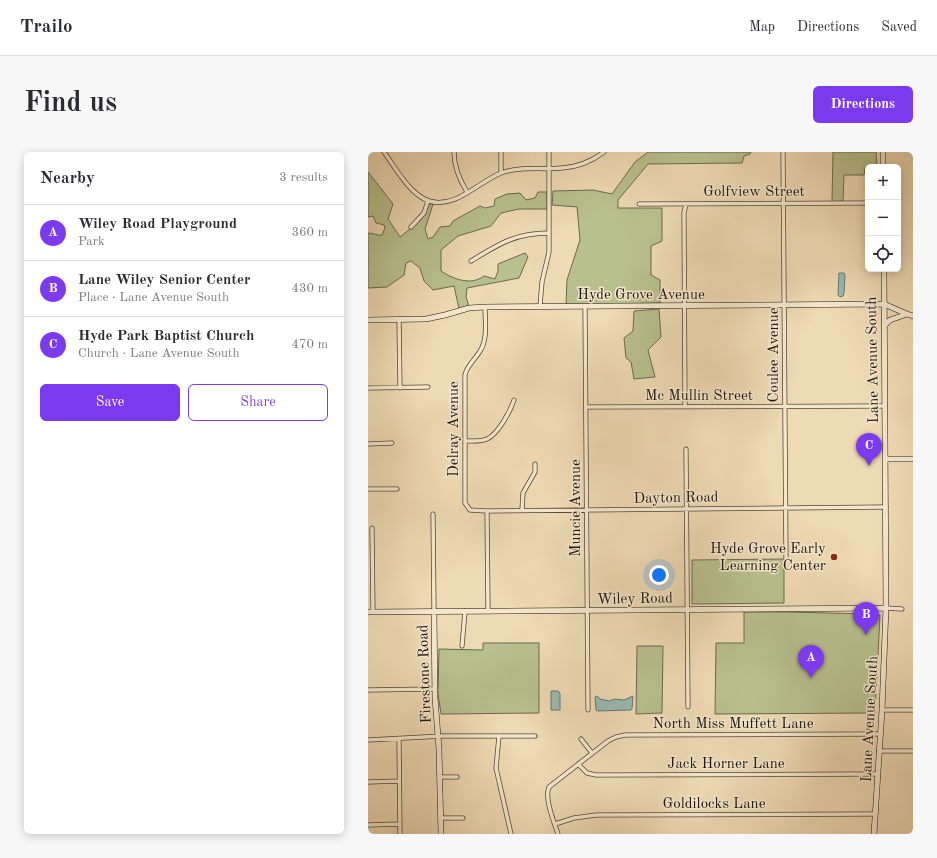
<!DOCTYPE html>
<html lang="en">
<head>
<meta charset="utf-8">
<style>
  body { margin:0; font-family:"Old Standard TT",serif; background:#f7f7f7; color:#2b2b33 }
  .controls { position:absolute; right:12px; top:12px; display:grid; overflow:hidden; border-radius:6px; box-shadow:0 2px 10px #0003 }
  .controls button { width:36px; height:36px; display:grid; place-items:center; padding:0; border:0; border-bottom:1px solid #e1e1e2; background:#fff; color:#2b2b33; font:20px sans-serif }
  .you { position:absolute; left:291px; top:423px; width:14px; height:14px; margin:-10px; border:3px solid #fff; border-radius:50%; background:#1a73e8; box-shadow:0 0 0 6px #1a73e833 }
  .badge { display:grid; place-items:center; width:26px; height:26px; border-radius:50%; background:#7c3aed; color:#fff; font-size:13px; font-weight:700 }
  .pin { position:absolute; translate:-50% -33px; filter:drop-shadow(0 1px 2px #0008) }
  .pin::after { content:''; position:absolute; top:21px; width:14px; height:12px; background:inherit; clip-path:polygon(0 0,100% 0,50% 100%) }
  .list { margin:0; padding:0; list-style:none }
  h2 { display:flex; justify-content:space-between; align-items:center; height:52px; margin:0; padding:0 16px; font-size:17px }
  h2 small { font-size:13px; font-weight:400; color:#7c7c81 }
  .list li { display:grid; grid-template-columns:26px 1fr auto; gap:12px; align-items:center; box-sizing:border-box; height:56px; padding:0 16px; border-top:1px solid #e1e1e2 }
  .list b { display:block; font-size:15px; white-space:nowrap }
  .list p { margin:0; font-size:13px; white-space:nowrap; color:#7c7c81 }
  .list em { font-size:13px; font-style:normal; color:#7c7c81 }
  .actions { display:flex; gap:8px; padding:12px 16px }
  .actions a { flex:1; padding:9px 0; border:1px solid #7c3aed; border-radius:6px; text-align:center; font-size:14px; color:#7c3aed }
  .actions .main { background:#7c3aed; color:#fff }
  .icon { flex:none; width:22px; height:22px; fill:none; stroke:currentColor; stroke-width:2; stroke-linecap:round; stroke-linejoin:round }
  .map { position:relative; flex:none; width:545px; height:682px; overflow:hidden; border-radius:6px }
  header { display:flex; align-items:center; gap:24px; box-sizing:border-box; height:56px; padding:0 20px; background:#fff; border-bottom:1px solid #e1e1e2 }
  header strong { font-size:19px }
  nav { display:flex; gap:22px; margin-inline-start:auto; font-size:14px }
  .intro { display:flex; align-items:center; justify-content:space-between; box-sizing:border-box; height:96px; padding:0 24px }
  h1 { margin:0; font-size:28px }
  .button { padding:10px 18px; border-radius:6px; background:#7c3aed; color:#fff; font-size:14px; font-weight:700 }
  main { display:flex; gap:24px; padding:0 24px }
  aside { flex:1; background:#fff; border-radius:6px; box-shadow:0 2px 10px #0003 }
  .map>svg:first-child { display:block }
  .green { fill:#b8c08e; stroke:#6b6a4e }
  .water { fill:#99bab1; stroke:#68786f }
  .lines { fill:none; stroke-linecap:round; stroke-linejoin:round }
  .street-casing { stroke:#524637; stroke-width:5 }
  .secondary-casing { stroke:#1e150d; stroke-width:6 }
  .street { stroke:#f4e7ce; stroke-width:3.5 }
  .secondary { stroke:#f4e7ce; stroke-width:5 }
  .poi-dot { fill:#8f2418; stroke:#f4e7ce; stroke-width:1.5 }
  .labels { text-anchor:middle; stroke-width:3; stroke-linejoin:round; paint-order:stroke }
  .street-label { font-size:15px; fill:#1e150d; stroke:#f4e7ce }
  .poi-label { font-size:15px; fill:#1e150d; stroke:#f4e7ce; text-anchor:end }
</style>
</head>
<body>
<header>
<strong>Trailo</strong>
<nav><a>Map</a><a>Directions</a><a>Saved</a></nav>
</header>
<div class="intro"><h1>Find us</h1><a class="button">Directions</a></div>
<main>
<aside>
<h2>Nearby<small>3 results</small></h2>
<ul class="list">
<li><span class="badge">A</span><div><b>Wiley Road Playground</b><p>Park</p></div><em>360 m</em></li>
<li><span class="badge">B</span><div><b>Lane Wiley Senior Center</b><p>Place · Lane Avenue South</p></div><em>430 m</em></li>
<li><span class="badge">C</span><div><b>Hyde Park Baptist Church</b><p>Church · Lane Avenue South</p></div><em>470 m</em></li>
</ul>
<div class="actions"><a class="main">Save</a><a>Share</a></div>
</aside>
<div class="map">
<svg width="545" height="682" viewBox="0 0 545 682">
  <rect width="100%" height="100%" fill="#eedab4"/>
  <filter id="stains"><feTurbulence type="fractalNoise" baseFrequency=".005" numOctaves="4"/><feColorMatrix values="0 0 0 0 .2 0 0 0 0 .09 0 0 0 0 .02 0 0 0 .5 -.17"/></filter>
  <radialGradient id="worn" r=".72"><stop offset=".6" stop-color="#630" stop-opacity="0"/><stop offset="1" stop-color="#630" stop-opacity=".3"/></radialGradient>
  <path class="green" d="M280 0H383L382 2 376 4 374 11 280 12 250 48V56H294V89L283 94V123L292 128V151L198 153 199 128 212 88 209 55 184 53 185 39 225 38 244 42 267 10Z
    M465 0H508L509 15 497 16 496 23H476L475 49 464 50Z
    M0 20 25 52 20 67 32 85C45 74 55 70 60 52H65L57 77 60 87 65 85 72 75 82 74 85 69 112 54 117 56 126 54 127 47 139 42 152 41 158 48 167 46 170 40H179V57H151L133 61 123 74 90 84 73 98V119C85 127 103 134 116 124L127 127 130 119V112L157 101 160 105 151 126 99 136 98 145 101 154 91 157 86 134 65 138 56 129 52 116 43 109 38 111 36 123 19 135 0 136V81C5 81 10 84 14 83L17 76 16 73 8 71 5 64 0 65Z
    M291 157 293 185 280 198 287 225 266 227 263 210 258 206 256 186 265 179 266 159Z
    M416 407V451L324 452V408Z
    M376 460H420L499 462 512 463 507 561 347 562 348 491H376Z
    M115 491H171V561L73 562 70 541 71 497 115 498Z
    M269 494H295L294 561 268 562Z"/>
  <path class="water" d="M471 121H476L477 123 476 141 475 144 472 145 470 143Z
    M183 539H190L192 541V558H183Z
    M229 544 232 547 241 549 247 547 256 548 265 544 264 557 263 558 230 559 228 558 227 545Z"/>
  <g class="lines">
    <defs>
      <path id="street" d="M16 0C27 15 42 43 61 49 88 57 110 30 133 21 153 14 174 18 194 16 210 15 224 9 236 0
        M86 0C86 15 91 27 99 40
        M133 0V21
        M415 0 418 406
        M271 52 500 51
        M43 75 56 61 60 49
        M103 109C131 92 147 81 181 81
        M172 154 174 130 181 100V0
        M217 154 220 558
        M117 155C117 168 120 188 112 199 107 208 99 213 97 223V351L102 358 119 359 518 355
        M31 168 32 236
        M0 236 60 235
        M218 255 517 254
        M317 255 316 61 318 52
        M97 289C104 289 112 290 119 287 130 282 142 260 146 248
        M0 292 24 291
        M318 297 320 555
        M0 337H29
        M154 358 155 341 167 320V312
        M119 359 120 459
        M65 362 66 459
        M4 376 5 460
        M518 456 534 457
        M94 494 97 459
        M0 538 66 537
        M514 558H545
        M131 584 128 616 143 682
        M31 587 32 682
        M213 587 224 601
        M0 588 74 584H167
        M511 599H545
        M210 612 219 621 228 623 510 622
        M72 625H89
        M0 630 31 629
        M73 666H95
        M187 672 206 666 228 663 507 662
        M0 673 32 672
        M190 682C186 670 176 646 181 635L240 589 248 585 257 583 512 582"/>
      <path id="secondary" d="M515 0V15
        M0 168 58 167 77 163 101 156 117 155 516 152 539 162 545 164
        M516 174 522 168 539 162
        M517 307H545
        M66 459 67 546 71 597 73 682
        M0 460 518 456
        M506 682 514 558 518 456 516 117"/>
    </defs>
    <use href="#street" class="street-casing"/>
    <use href="#secondary" class="secondary-casing"/>
    <use href="#street" class="street"/>
    <use href="#secondary" class="secondary"/>
  </g>
  <circle class="poi-dot" cx="466" cy="405" r="4"/>
  <g class="labels">
    <g class="street-label">
      <text x="386" y="44">Golfview Street</text>
      <text x="273" y="147">Hyde Grove Avenue</text>
      <text transform="translate(405 203) rotate(-90)" y="5">Coulee Avenue</text>
      <text transform="translate(504 208) rotate(-91)" y="5">Lane Avenue South</text>
      <text x="331" y="248">Mc Mullin Street</text>
      <text transform="translate(85 277) rotate(-90)" y="5">Delray Avenue</text>
      <text transform="translate(308 345) rotate(-1)" y="5">Dayton Road</text>
      <text transform="translate(207 356) rotate(-90)" y="5">Muncie Avenue</text>
      <text transform="translate(267 446) rotate(-1)" y="5">Wiley Road</text>
      <text transform="translate(56 522) rotate(-92)" y="5">Firestone Road</text>
      <text transform="translate(501 567) rotate(-87)" y="5">Lane Avenue South</text>
      <text x="365" y="576">North Miss Muffett Lane</text>
      <text x="358" y="616">Jack Horner Lane</text>
      <text x="346" y="656">Goldilocks Lane</text>
    </g>
    <g class="poi-label">
      <text x="458" y="401">Hyde Grove Early<tspan x="458" dy="17">Learning Center</tspan></text>
    </g>
  </g>
  <rect width="100%" height="100%" filter="url(#stains)"/>
  <rect width="100%" height="100%" fill="url(#worn)"/>
</svg>
<div class="controls">
<button>+</button>
<button>−</button>
<button><svg class="icon" aria-label="locate" viewBox="0 0 24 24"><circle cx="12" cy="12" r="6"/><path d="M12 2v4M12 18v4M2 12h4M18 12h4"/></svg></button>
</div>
<div class="you"></div>
<div class="pin badge" style="left:443px;top:526px">A</div>
<div class="pin badge" style="left:498px;top:483px">B</div>
<div class="pin badge" style="left:501px;top:314px">C</div>
</div>
</main>
</body>
</html>
